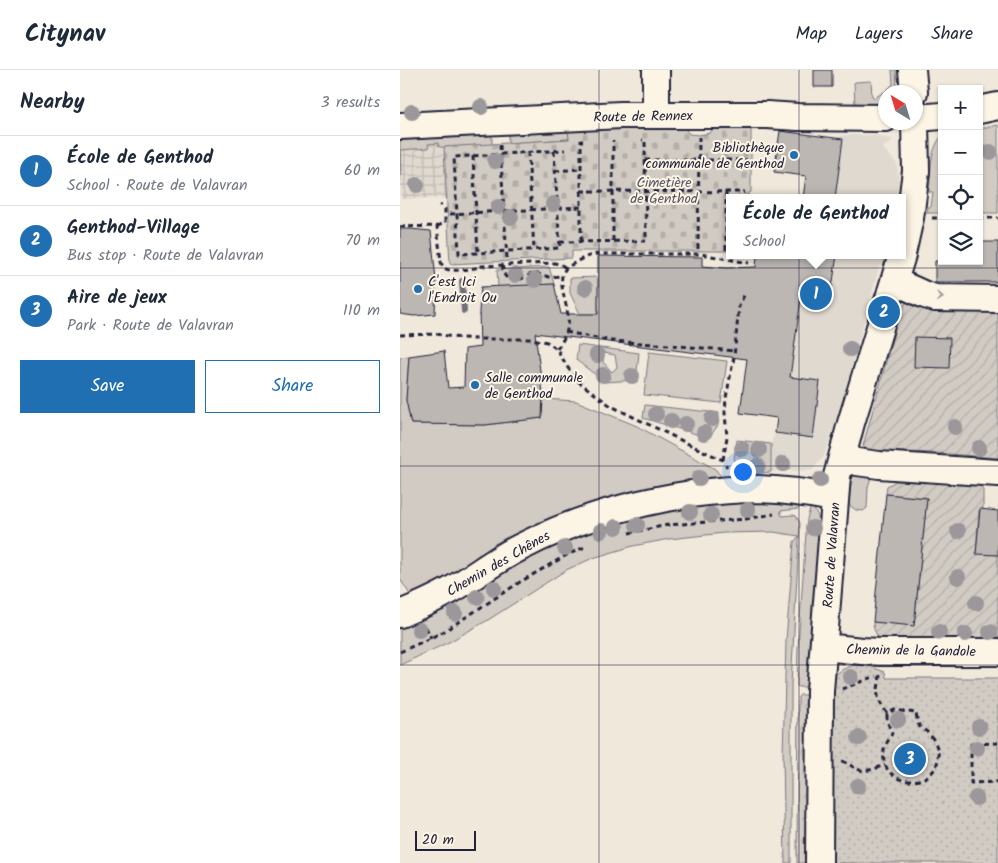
<!DOCTYPE html>
<html lang="en">
<head>
<meta charset="utf-8">
<style>
  body { margin:0; font-family:Kalam,sans-serif; background:#f6f6f7; color:#1f2937 }
  .controls { position:absolute; right:15px; top:15px; display:grid; overflow:hidden; border-radius:0px; box-shadow:0 1px 4px #0004 }
  .controls button { width:45px; height:45px; display:grid; place-items:center; padding:0; border:0; border-bottom:1px solid #e0e1e3; background:#fff; color:#1f2937; font:25px sans-serif }
  .compass { position:absolute; left:478px; top:15px; width:45px; height:45px; border-radius:50%; background:#fff; box-shadow:0 1px 4px #0004; rotate:322deg }
  .scale { position:absolute; left:15px; bottom:12px; width:61px; box-sizing:border-box; padding-left:5px; border:2px solid #22223b; border-top:0; font-size:14px; line-height:18px; white-space:nowrap; color:#22223b; -webkit-text-stroke:4px #fcf5e5; paint-order:stroke }
  .you { position:absolute; left:342px; top:401px; width:18px; height:18px; margin:-12px; border:4px solid #fff; border-radius:50%; background:#1a73e8; box-shadow:0 0 0 8px #1a73e833 }
  .badge { display:grid; place-items:center; width:32px; height:32px; border-radius:50%; background:#1f6fb2; color:#fff; font-size:16px; font-weight:700 }
  .pin { position:absolute; translate:-50% -50%; border:2px solid #fff; box-shadow:0 1px 5px #0006 }
  .popup { position:absolute; left:326px; top:124px; width:180px; height:65px; box-sizing:border-box; display:grid; place-content:center; border-radius:0px; background:#fff; filter:drop-shadow(0 1px 4px #0005); font-size:16px; white-space:nowrap; color:#747a83 }
  .popup b { font-size:19px; color:#1f2937 }
  .popup::after { content:''; position:absolute; left:50%; top:100%; margin-left:-10px; border:10px solid transparent; border-top-color:#fff }
  .list { margin:0; padding:0; list-style:none }
  h2 { display:flex; justify-content:space-between; align-items:center; height:65px; margin:0; padding:0 20px; font-size:21px }
  h2 small { font-size:16px; font-weight:400; color:#747a83 }
  .list li { display:grid; grid-template-columns:32px 1fr auto; gap:15px; align-items:center; box-sizing:border-box; height:70px; padding:0 20px; border-top:1px solid #e0e1e3 }
  .list b { display:block; font-size:19px; white-space:nowrap }
  .list p { margin:0; font-size:16px; white-space:nowrap; color:#747a83 }
  .list em { font-size:16px; font-style:normal; color:#747a83 }
  .actions { display:flex; gap:10px; padding:15px 20px }
  .actions a { flex:1; padding:11px 0; border:1px solid #1f6fb2; border-radius:0px; text-align:center; font-size:18px; color:#1f6fb2 }
  .actions .main { background:#1f6fb2; color:#fff }
  .icon { flex:none; width:28px; height:28px; fill:none; stroke:currentColor; stroke-width:2; stroke-linecap:round; stroke-linejoin:round }
  .map { position:relative; flex:none; width:598px; height:793px; overflow:hidden }
  header { display:flex; align-items:center; gap:30px; box-sizing:border-box; height:70px; padding:0 25px; background:#fff; border-bottom:1px solid #e0e1e3 }
  header strong { font-size:24px }
  nav { display:flex; gap:28px; margin-inline-start:auto; font-size:18px }
  main { display:flex }
  aside { flex:1; background:#fff }
  .map>svg:first-child { display:block }
  .built { fill:#e0d9cf }
  .industrial { fill:url(#industrial-grid) }
  .grass { fill:#d1cbc3; stroke:#7a767f; fill-rule:evenodd }
  .forest { fill:url(#forest-crowns); stroke:#7a767f }
  .cemetery { fill:url(#cemetery-stones); stroke:#7a767f }
  .park { fill:url(#park-dots); stroke:#7a767f }
  .garden { fill:url(#garden-furrows); stroke:#7a767f }
  .lines { fill:none; stroke-linecap:round; stroke-linejoin:round }
  .stream { stroke:#716f79; stroke-width:6 }
  .building { fill:#bcb7b3; stroke:#22223b }
  .minor-casing { stroke:#22223b; stroke-width:30 }
  .path { stroke:#22223b; stroke-width:3; stroke-dasharray:5 4; stroke-linecap:butt }
  .minor { stroke:#fcf5e5; stroke-width:26 }
  .tree { fill:#9b979a }
  .oneway { stroke:#9a9698 }
  .grid { fill:none; stroke:#22223b; stroke-width:1; stroke-opacity:0.55 }
  .poi-dot { fill:#1f6fb2; stroke:#fcf5e5; stroke-width:2 }
  .labels { text-anchor:middle; stroke-width:4; stroke-linejoin:round; paint-order:stroke }
  .street-label { font-size:14px; fill:#22223b; stroke:#fcf5e5 }
  .poi-label { font-size:14px; fill:#22223b; stroke:#fcf5e5; text-anchor:start }
  .park-label { font-size:14px; fill:#575564; stroke:#fcf5e5 }
</style>
</head>
<body>
<header>
<strong>Citynav</strong>
<nav><a>Map</a><a>Layers</a><a>Share</a></nav>
</header>
<main>
<aside>
<h2>Nearby<small>3 results</small></h2>
<ul class="list">
<li><span class="badge">1</span><div><b>École de Genthod</b><p>School · Route de Valavran</p></div><em>60 m</em></li>
<li><span class="badge">2</span><div><b>Genthod-Village</b><p>Bus stop · Route de Valavran</p></div><em>70 m</em></li>
<li><span class="badge">3</span><div><b>Aire de jeux</b><p>Park · Route de Valavran</p></div><em>110 m</em></li>
</ul>
<div class="actions"><a class="main">Save</a><a>Share</a></div>
</aside>
<div class="map">
<svg width="598" height="793" viewBox="0 0 598 793">
  <defs>
    <pattern id="industrial-grid" width="8" height="8" patternUnits="userSpaceOnUse" patternTransform="scale(1.25)"><rect width="8" height="8" fill="#e0d9cf"/><path d="M0 4h8M4 0v8" fill="none" stroke="#c0bab3"/></pattern>
    <pattern id="forest-crowns" width="20" height="18" patternUnits="userSpaceOnUse" patternTransform="scale(1.25)"><rect width="20" height="18" fill="#d1cbc3"/><path d="M2 6a3 3 0 1 1 6 0M12 15a3 3 0 1 1 6 0" fill="none" stroke="#b3aea8"/></pattern>
    <pattern id="cemetery-stones" width="16" height="16" patternUnits="userSpaceOnUse" patternTransform="scale(1.25)"><rect width="16" height="16" fill="#d1cbc3"/><path d="M2 7V4a2 2 0 0 1 4 0v3zM10 15v-3a2 2 0 0 1 4 0v3z" fill="#b3aea8"/></pattern>
    <pattern id="park-dots" width="8" height="8" patternUnits="userSpaceOnUse" patternTransform="scale(1.25)"><rect width="8" height="8" fill="#d1cbc3"/><path d="M2 2h.1M6 6h.1" fill="none" stroke="#b3aea8" stroke-width="1.8" stroke-linecap="round"/></pattern>
    <pattern id="garden-furrows" width="10" height="10" patternUnits="userSpaceOnUse" patternTransform="scale(1.25)"><rect width="10" height="10" fill="#d1cbc3"/><path d="M-1 1l2-2M0 10L10 0M9 11l2-2" fill="none" stroke="#b3aea8"/></pattern>
  </defs>
  <rect width="100%" height="100%" fill="#efe8db"/>
  <filter id="ink" filterUnits="userSpaceOnUse"><feTurbulence type="fractalNoise" baseFrequency=".02" numOctaves="2"/><feDisplacementMap in="SourceGraphic" scale="10" xChannelSelector="R" yChannelSelector="G"/><feConvolveMatrix kernelMatrix="1 2 1 2 8 2 1 2 1" color-interpolation-filters="sRGB"/></filter>
  <g filter="url(#ink)">
    <path class="built" d="M380 60 437 68 443 65H475L493 70 483 78 497 94 499 110 498 128H403L406 106 374 102Z
      M357 185H486L484 193 479 197 439 342 424 386 412 400 371 402V374L375 363 377 348 340 343 345 303 351 304 355 207Z"/>
    <path class="industrial" d="M39 73 40 77H44L47 128 1 129 0 80 28 78V74Z"/>
    <path class="grass" d="M492 0H496L497 22H486L485 33 477 36 455 35 454 13 455 12 471 11 472 26 474 28C481 24 488 20 493 14Z
      M598 55V143H579V59Z
      M168 60 169 69 108 73V65Z
      M92 65V75L44 77H39L38 73 28 74 29 78 0 80 1 102 0 111V70L39 68 40 67 46 68Z
      M542 66V143H527L528 137H531L533 122H529C531 104 529 80 542 66Z
      M149 197 154 214 98 217 97 200Z
      M199 207 198 244H180L170 223V208Z
      M178 275 239 283 236 310 205 312 176 290ZM204 283 215 285 217 297 212 302 203 292Z
      M249 282 327 291 321 333 244 325Z
      M9 286 6 330 11 354 85 355 142 348 143 329 176 331 237 356 315 399 320 405 323 411 112 469 107 467 93 475V481L13 529 0 509V287Z
      M245 335 319 343 318 355 309 368 243 348Z
      M337 370 371 374V402L344 404 334 389Z
      M468 403 471 407 468 417 467 438 463 441 456 440 449 435V429L452 404Z
      M314 430 400 432V437L398 439 380 441 382 446 393 445 396 446 400 453 391 614V793H385L383 686 386 570 394 472 399 466 373 462 324 463 269 469 233 476 193 488 166 500 88 550 49 572 0 595V552L16 546 19 551 23 549 21 544 172 462Z
      M411 436C416 441 419 447 420 454L411 617H398L397 615 398 578 407 449Z"/>
    <path class="forest" d="M400 625H410L459 793H397L398 627Z"/>
    <path class="cemetery" d="M285 58 289 64 299 65 310 63 313 59 351 58V122L349 123 348 128H330V181H172V188L50 194 44 77 169 69 168 60Z"/>
    <path class="park" d="M455 595H466L485 602 486 608H598V793H429L428 679 433 673 434 661V621C427 606 442 598 455 595Z"/>
    <path class="garden" d="M506 232 544 241 598 242V388L536 383 469 381 463 376 497 252Z
      M496 411 583 414V440H579L576 483 598 485V569L479 568C475 563 473 558 473 552L514 555 527 428 486 424 487 416Z"/>
    <g class="lines">
      <path class="stream" d="M62 211 64 241"/>
    </g>
    <path class="building" d="M414 0H432V17H414Z
      M380 61 443 69 435 128H403L406 106 374 102Z
      M0 159H10L31 161 36 210 35 244 14 246 0 244Z
      M579 172H598V212H535V191H579Z
      M357 185H437L432 218 403 214 390 307 420 311 413 368 375 363 377 348 340 343 347 289 135 263 143 323 142 348 85 355 11 354 6 330 9 286 44 281 48 318 64 317 65 279 80 277 79 241 81 217 154 214 161 244H198V186L302 187V196L327 198 356 197Z
      M515 267 550 268 549 298 514 297Z
      M486 424 527 428 514 556 473 552Z
      M580 439 598 441V485L576 484Z"/>
    <g class="lines">
      <defs>
        <path id="minor" d="M256 0V45
          M512 0 514 22
          M579 40 598 36
          M516 48 542 46
          M0 56 221 45H367L398 47 486 48
          M502 184 510 148 516 101 515 52
          M494 211 525 225 535 228 598 229
          M442 388 457 392 479 395 598 403
          M0 544C17 537 35 529 51 520 74 507 95 490 119 478 173 450 231 433 291 424 314 421 336 419 359 419 384 420 409 423 434 428
          M424 577 462 581 480 582H598
          M419 793 420 621 436 418 437 406 451 353 502 185"/>
      </defs>
      <use href="#minor" class="minor-casing"/>
      <path class="path" d="M100 75 107 189
        M154 81 160 178 59 184 54 87 165 80
        M128 82 134 179
        M73 86 78 183
        M245 90H347
        M155 101 181 99
        M181 121 345 122
        M326 121V181
        M50 144 181 137
        M532 148H542
        M579 148H598
        M37 156 45 153V139L40 135
        M0 157 37 156 41 192C42 195 43 197 46 199 52 202 75 199 82 196L154 193 160 194 166 198
        M181 171V71H183
        M213 171V71
        M160 172 246 171 245 70H242
        M298 179 299 67
        M102 195 105 206C116 216 123 206 135 203L149 207 161 206
        M166 262 212 271 269 275 335 281
        M0 265 37 264 52 267 75 269H132L147 272 157 279 168 298 179 312 211 336 301 380 323 390 327 397
        M157 279C162 272 167 264 168 255 171 241 156 213 164 201 167 196 172 195 176 192 183 188 190 185 198 184H301L349 193
        M323 390 327 367 325 343 326 328 334 287 339 236 345 223
        M229 463 268 455 346 449 374 444
        M26 557 31 568
        M0 582 43 562 120 512 165 486 187 476
        M480 605C478 624 474 626 487 643L495 640 516 643C517 648 517 654 521 658 523 659 525 660 527 662 533 667 537 675 538 682 542 721 478 721 484 680 485 674 490 669 492 663L487 651V643
        M442 619 476 606
        M598 673 571 674V713L598 712
        M442 691C448 693 451 696 457 699 466 703 476 698 485 695"/>
      <use href="#minor" class="minor"/>
    </g>
    <g class="tree">
      <circle cx="81" cy="37" r="8"/>
      <circle cx="12" cy="42" r="8"/>
      <circle cx="590" cy="82" r="8"/>
      <circle cx="95" cy="91" r="8"/>
      <circle cx="17" cy="115" r="8"/>
      <circle cx="153" cy="134" r="8"/>
      <circle cx="98" cy="137" r="8"/>
      <circle cx="111" cy="147" r="8"/>
      <circle cx="115" cy="205" r="8"/>
      <circle cx="135" cy="210" r="8"/>
      <circle cx="185" cy="218" r="8"/>
      <circle cx="450" cy="279" r="8"/>
      <circle cx="197" cy="285" r="8"/>
      <circle cx="203" cy="305" r="8"/>
      <circle cx="232" cy="306" r="8"/>
      <circle cx="256" cy="344" r="8"/>
      <circle cx="312" cy="349" r="8"/>
      <circle cx="271" cy="351" r="8"/>
      <circle cx="286" cy="354" r="8"/>
      <circle cx="555" cy="357" r="8"/>
      <circle cx="304" cy="363" r="8"/>
      <circle cx="579" cy="378" r="8"/>
      <circle cx="342" cy="379" r="8"/>
      <circle cx="359" cy="380" r="8"/>
      <circle cx="383" cy="394" r="8"/>
      <circle cx="358" cy="396" r="8"/>
      <circle cx="299" cy="408" r="8"/>
      <circle cx="420" cy="410" r="8"/>
      <circle cx="348" cy="440" r="8"/>
      <circle cx="290" cy="442" r="8"/>
      <circle cx="311" cy="445" r="8"/>
      <circle cx="237" cy="455" r="8"/>
      <circle cx="216" cy="457" r="8"/>
      <circle cx="413" cy="458" r="8"/>
      <circle cx="201" cy="461" r="8"/>
      <circle cx="558" cy="461" r="8"/>
      <circle cx="165" cy="478" r="8"/>
      <circle cx="558" cy="507" r="8"/>
      <circle cx="94" cy="518" r="8"/>
      <circle cx="77" cy="527" r="8"/>
      <circle cx="576" cy="533" r="8"/>
      <circle cx="55" cy="543" r="8"/>
      <circle cx="19" cy="560" r="8"/>
      <circle cx="539" cy="562" r="8"/>
      <circle cx="590" cy="562" r="8"/>
      <circle cx="565" cy="564" r="8"/>
      <circle cx="451" cy="607" r="8"/>
      <circle cx="498" cy="650" r="8"/>
      <circle cx="579" cy="657" r="8"/>
      <circle cx="459" cy="668" r="8"/>
      <circle cx="577" cy="678" r="8"/>
      <circle cx="458" cy="716" r="8"/>
      <circle cx="576" cy="728" r="8"/>
    </g>
    <defs><path id="oneway-chevron" d="M-2-3.5L2.5 0L-2 3.5" fill="none" stroke-width="1.6" stroke-linecap="round" stroke-linejoin="round" transform="scale(1.25)"/></defs>
    <use class="oneway" href="#oneway-chevron" transform="translate(540 227) rotate(3)"/>
  </g>
  <path class="grid" d="M199 0V793M399 0V793M0 198H598M0 396H598M0 595H598"/>
  <g class="poi-dot">
    <circle cx="394" cy="85" r="5"/>
    <circle cx="18" cy="219" r="5"/>
    <circle cx="75" cy="315" r="5"/>
  </g>
  <g class="labels">
    <g class="street-label">
      <text transform="translate(243 46) rotate(-1)" y="5">Route de Rennex</text>
      <text transform="translate(431 485) rotate(-86)" y="5">Route de Valavran</text>
      <text transform="translate(98 493) rotate(-30)" y="5">Chemin des Chênes</text>
      <text transform="translate(511 580) rotate(1)" y="5">Chemin de la Gandole</text>
    </g>
    <g class="poi-label">
      <text x="384" y="82" text-anchor="end">Bibliothèque<tspan x="384" dy="16">communale de Genthod</tspan></text>
      <text x="28" y="216">C'est Ici<tspan x="28" dy="16">l'Endroit Ou</tspan></text>
      <text x="85" y="312">Salle communale<tspan x="85" dy="16">de Genthod</tspan></text>
    </g>
    <g class="park-label">
      <text x="264" y="117">Cimetière<tspan x="264" dy="16">de Genthod</tspan></text>
    </g>
  </g>
</svg>
<div class="controls">
<button>+</button>
<button>−</button>
<button><svg class="icon" aria-label="locate" viewBox="0 0 24 24"><circle cx="12" cy="12" r="6"/><path d="M12 2v4M12 18v4M2 12h4M18 12h4"/></svg></button>
<button><svg class="icon" aria-label="layers" viewBox="0 0 24 24"><path d="M12 4l9 5-9 5-9-5zM3 14l9 5 9-5"/></svg></button>
</div>
<svg class="compass" viewBox="-18 -18 36 36"><path d="M0-13l5 13h-10z" fill="#e53935"/><path d="M0 13l5-13h-10z" fill="#747a83"/></svg>
<div class="scale">20 m</div>
<div class="you"></div>
<div class="pin badge" style="left:416px;top:224px">1</div>
<div class="popup"><b>École de Genthod</b>School</div>
<div class="pin badge" style="left:484px;top:242px">2</div>
<div class="pin badge" style="left:510px;top:689px">3</div>
</div>
</main>
</body>
</html>
